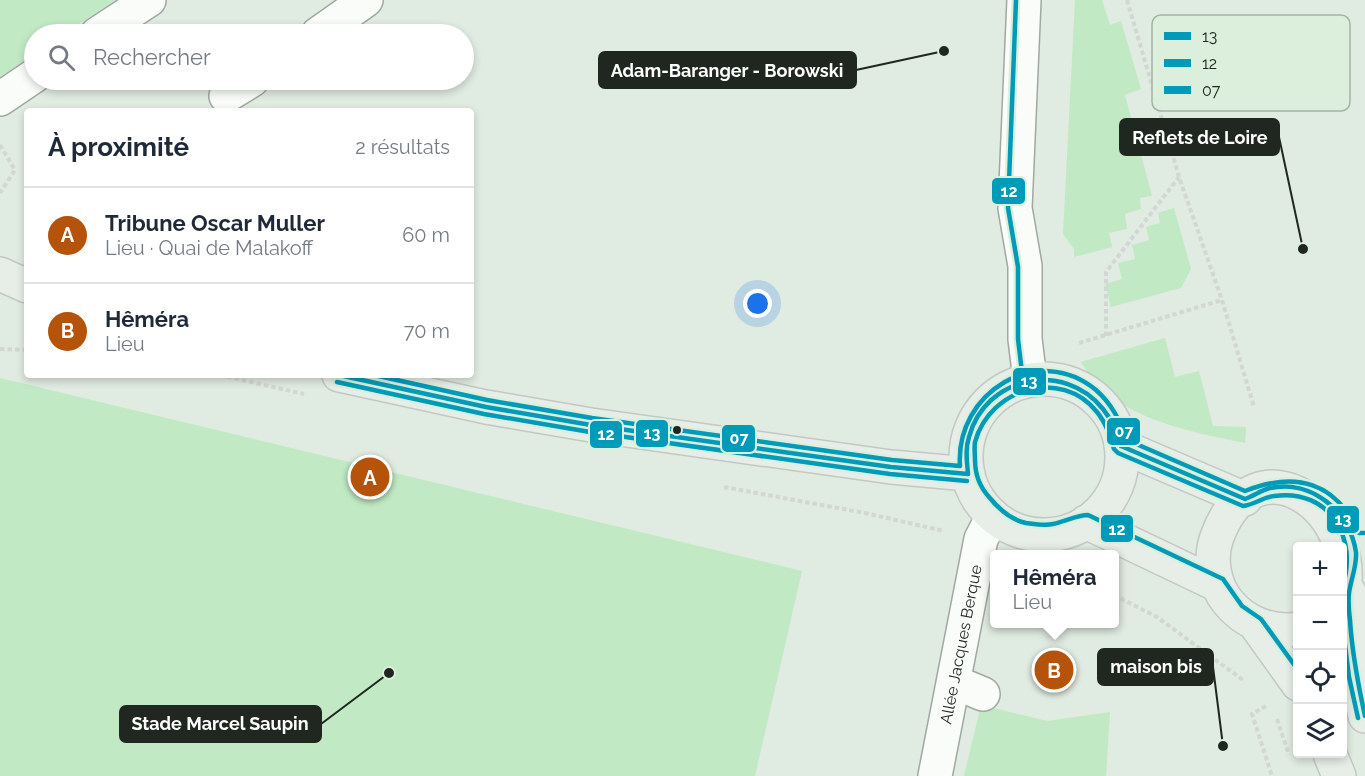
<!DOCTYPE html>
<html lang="fr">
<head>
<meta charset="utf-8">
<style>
  body { margin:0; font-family:Raleway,sans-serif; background:#f6f6f7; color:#1f2937 }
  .controls { position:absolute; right:18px; bottom:18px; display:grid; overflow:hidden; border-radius:6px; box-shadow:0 3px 9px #0003 }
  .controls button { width:54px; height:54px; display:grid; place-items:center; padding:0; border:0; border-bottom:2px solid #e0e1e3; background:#fff; color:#1f2937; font:30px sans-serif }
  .you { position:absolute; left:758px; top:304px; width:21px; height:21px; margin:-15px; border:4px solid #fff; border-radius:50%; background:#1a73e8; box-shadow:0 0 0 9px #1a73e833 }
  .badge { display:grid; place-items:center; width:39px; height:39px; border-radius:50%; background:#b45309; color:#fff; font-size:20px; font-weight:700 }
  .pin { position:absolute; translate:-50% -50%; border:3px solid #fff; box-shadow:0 2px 6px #0006 }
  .popup { position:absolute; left:990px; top:550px; width:129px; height:78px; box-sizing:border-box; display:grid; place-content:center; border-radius:6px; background:#fff; filter:drop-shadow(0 2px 4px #0005); font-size:20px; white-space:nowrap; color:#747a83 }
  .popup b { font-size:22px; color:#1f2937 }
  .popup::after { content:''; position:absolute; left:50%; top:100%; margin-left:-12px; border:12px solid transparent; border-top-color:#fff }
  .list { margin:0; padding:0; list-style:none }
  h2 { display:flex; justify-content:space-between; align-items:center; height:78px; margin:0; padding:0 24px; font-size:26px }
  h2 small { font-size:20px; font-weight:400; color:#747a83 }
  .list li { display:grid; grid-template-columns:39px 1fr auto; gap:18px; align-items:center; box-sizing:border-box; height:96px; padding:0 24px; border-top:2px solid #e0e1e3 }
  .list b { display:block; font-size:22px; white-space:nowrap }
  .list p { margin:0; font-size:20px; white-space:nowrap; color:#747a83 }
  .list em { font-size:20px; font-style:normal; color:#747a83 }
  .icon { flex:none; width:33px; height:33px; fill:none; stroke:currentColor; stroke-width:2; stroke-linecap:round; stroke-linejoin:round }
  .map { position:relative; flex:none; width:1365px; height:776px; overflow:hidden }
  .search { position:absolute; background:#fff; box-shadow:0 3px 9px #0003; left:24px; top:24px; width:450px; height:66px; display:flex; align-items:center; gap:15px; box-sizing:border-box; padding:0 21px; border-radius:33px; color:#747a83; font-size:22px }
  .panel { position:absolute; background:#fff; box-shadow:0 3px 9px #0003; left:24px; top:108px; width:450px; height:270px; border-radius:6px }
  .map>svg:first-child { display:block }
  .green { fill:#c1e9c4 }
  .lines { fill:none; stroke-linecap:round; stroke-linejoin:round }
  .minor-casing { stroke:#a0a8a1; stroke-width:36 }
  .major-casing { stroke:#c3c8c4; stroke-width:36 }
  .path { stroke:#d3d7d3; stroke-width:4; stroke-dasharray:4.5 3; stroke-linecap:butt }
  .minor { stroke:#fafcfa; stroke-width:33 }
  .major { stroke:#e6eee7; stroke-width:33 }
  .bus-1-casing { stroke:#dcefdd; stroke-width:9 }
  .bus-2-casing { stroke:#dcefdd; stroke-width:9 }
  .bus-3-casing { stroke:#dcefdd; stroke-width:9 }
  .bus-1 { stroke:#009bb9; stroke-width:4.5 }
  .bus-2 { stroke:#009bb9; stroke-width:4.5 }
  .bus-3 { stroke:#009bb9; stroke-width:4.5 }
  .bus-dot { fill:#202720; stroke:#dcefdd; stroke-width:2 }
  .labels { text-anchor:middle; stroke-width:4.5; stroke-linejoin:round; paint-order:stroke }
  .street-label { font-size:16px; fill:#202720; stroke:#dcefdd }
  .key { fill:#dcefdd; stroke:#a4b3a4; stroke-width:1.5 }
  .key-label { font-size:16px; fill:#202720 }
  .leader { fill:none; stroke:#202720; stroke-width:2 }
  .callout-dot { fill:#202720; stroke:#dcefdd; stroke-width:2 }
  .callout { fill:#202720; stroke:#202720; stroke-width:2 }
  .callout-label { font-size:18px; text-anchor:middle; font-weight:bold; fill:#fff }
  .line-badge { stroke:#dcefdd; stroke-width:2 }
  .badge-label { font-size:16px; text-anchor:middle; font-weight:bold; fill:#fff }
</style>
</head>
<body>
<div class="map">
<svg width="1365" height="776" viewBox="0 0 1365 776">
  <rect width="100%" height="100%" fill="#e0ebe1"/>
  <path class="green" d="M0 0H115L64 34H34V54L0 77Z
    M1075 0H1102L1110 25 1121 21 1141 89 1125 95 1152 196 1140 198 1141 209 1125 214 1127 229 1109 233 1112 247 1074 257V249L1063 234Z
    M1174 208 1191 269 1181 288 1111 307 1105 284 1122 279 1118 263 1135 259 1132 245 1149 240 1146 227 1160 223 1158 213Z
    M1165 338 1175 377 1199 371 1213 426 1246 427 1245 443C1200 434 1140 422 1105 392 1095 383 1088 373 1081 362Z
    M0 378 802 571 755 776H0Z
    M981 705 1047 721 1110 712 1106 776H964Z"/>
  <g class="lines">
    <defs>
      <g id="minor">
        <path d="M1024 0 1015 208 1025 266V339L1030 380"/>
        <path d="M97 34 149 0"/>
        <path d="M318 34 366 0"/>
        <path d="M226 96 252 80"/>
        <path d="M0 99 34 76"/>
        <path d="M954 682 983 694"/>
        <path id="s1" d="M935 776 981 539 993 516"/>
      </g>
      <path id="major" d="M0 274 27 286
        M339 375 486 407 591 425 891 467 968 474
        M966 457a78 78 0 1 1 156 0a78 78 0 1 1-156 0Z
        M1121 446 1245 499
        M1086 522 1218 585
        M1349 592 1356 676 1365 716
        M1255 624 1298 684
        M1298 629C1271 633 1245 623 1228 602 1214 585 1209 558 1217 537 1255 433 1365 510 1342 601
        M1330 754 1339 776"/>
    </defs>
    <use href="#minor" class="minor-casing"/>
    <use href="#major" class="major-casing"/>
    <path class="path" d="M1127 0 1179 177 1222 300 1254 407
      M0 145 15 170 0 193
      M1106 336V272L1179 177
      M1079 343 1222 300
      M0 349 27 350
      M220 375 304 394
      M724 487 865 513 944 531
      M1114 595 1157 617 1243 680
      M1266 706 1252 714 1272 776
      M1277 719 1289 755"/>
    <use href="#minor" class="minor"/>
    <use href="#major" class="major"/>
    <defs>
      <path id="bus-1" d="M339 375 486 407 591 425 891 467 968 474
        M1121 446 1245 499
        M968 474C967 462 965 449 969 437 985 376 1064 360 1103 409 1112 420 1117 433 1121 446
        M1245 499C1253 496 1262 490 1270 488 1312 479 1350 512 1356 552 1357 566 1351 579 1349 593 1348 601 1349 612 1350 620 1352 653 1358 684 1365 716"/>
      <path id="bus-2" d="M1016 0 1008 208 1018 267V339L1023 381
        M337 382 484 414 590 432 890 474 967 481
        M1342 621 1349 677 1358 718
        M1298 670 1261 619 1242 606 1223 579 1088 515C1076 515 1065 522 1053 524 1045 526 1034 524 1026 523 1011 520 998 508 989 497 980 487 975 473 975 460 975 454 974 447 975 442 990 388 1061 367 1097 412 1106 423 1110 436 1114 449L1118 453 1243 506C1254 505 1263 497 1274 496 1330 488 1359 539 1342 588"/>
      <path id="bus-3" d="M374 375 487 400 592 418 892 460 960 466C955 392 1038 342 1096 390 1112 404 1120 421 1127 440L1245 491C1296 471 1336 482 1359 533H1364"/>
    </defs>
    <use href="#bus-1" class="bus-1-casing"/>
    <use href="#bus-2" class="bus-2-casing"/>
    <use href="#bus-3" class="bus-3-casing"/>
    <use href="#bus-1" class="bus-1"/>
    <use href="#bus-2" class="bus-2"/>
    <use href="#bus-3" class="bus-3"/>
  </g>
  <circle class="bus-dot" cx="677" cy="430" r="5"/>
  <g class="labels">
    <g class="street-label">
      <text dy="6" stroke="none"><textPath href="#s1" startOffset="134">Allée Jacques Berque</textPath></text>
    </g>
  </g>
  <rect x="1152" y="15" width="198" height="96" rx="9" class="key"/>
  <rect x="1164" y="32" width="27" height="8" fill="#009bb9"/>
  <rect x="1164" y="59" width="27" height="8" fill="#009bb9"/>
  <rect x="1164" y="86" width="27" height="8" fill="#009bb9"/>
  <g class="key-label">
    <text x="1202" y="42">13</text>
    <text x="1202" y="69">12</text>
    <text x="1202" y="96">07</text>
  </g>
  <path class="leader" d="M944 51L856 70M1303 249L1279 137M1223 746L1213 667M389 673L321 724"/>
  <g class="callout-dot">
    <circle cx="944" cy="51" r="6"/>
    <circle cx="1303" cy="249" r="6"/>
    <circle cx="1223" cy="746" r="6"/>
    <circle cx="389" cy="673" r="6"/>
  </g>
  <g class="callout">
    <rect x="599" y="52" width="257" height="36" rx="6"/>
    <rect x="1120" y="119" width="159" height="36" rx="6"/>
    <rect x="1098" y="649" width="115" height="36" rx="6"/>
    <rect x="120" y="706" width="201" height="36" rx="6"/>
  </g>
  <g class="callout-label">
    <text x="727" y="77">Adam-Baranger - Borowski</text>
    <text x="1200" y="144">Reflets de Loire</text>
    <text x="1156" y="673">maison bis</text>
    <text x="220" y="730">Stade Marcel Saupin</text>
  </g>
  <g class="line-badge">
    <rect x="991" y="177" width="35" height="28" rx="6" fill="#009bb9"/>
    <rect x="1012" y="367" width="35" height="29" rx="6" fill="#009bb9"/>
    <rect x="1106" y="417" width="35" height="29" rx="6" fill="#009bb9"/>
    <rect x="635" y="419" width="34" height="29" rx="6" fill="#009bb9"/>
    <rect x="589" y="420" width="34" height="29" rx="6" fill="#009bb9"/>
    <rect x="721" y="424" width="35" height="29" rx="6" fill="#009bb9"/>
    <rect x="1326" y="505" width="34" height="29" rx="6" fill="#009bb9"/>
    <rect x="1100" y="514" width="34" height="29" rx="6" fill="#009bb9"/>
  </g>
  <g class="badge-label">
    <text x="1009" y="197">12</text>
    <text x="1029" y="387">13</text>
    <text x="1124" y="437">07</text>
    <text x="652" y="439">13</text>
    <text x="606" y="440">12</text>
    <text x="739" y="444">07</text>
    <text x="1343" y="525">13</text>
    <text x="1117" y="535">12</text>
  </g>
</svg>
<div class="controls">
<button>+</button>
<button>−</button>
<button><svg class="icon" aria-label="locate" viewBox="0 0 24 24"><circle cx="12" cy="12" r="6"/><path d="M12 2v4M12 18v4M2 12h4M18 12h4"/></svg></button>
<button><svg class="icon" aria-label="layers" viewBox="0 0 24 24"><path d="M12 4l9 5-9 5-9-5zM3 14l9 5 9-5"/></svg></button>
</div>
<div class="you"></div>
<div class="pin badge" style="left:370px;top:477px">A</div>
<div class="pin badge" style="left:1054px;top:670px">B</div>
<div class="popup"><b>Hêméra</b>Lieu</div>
<div class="search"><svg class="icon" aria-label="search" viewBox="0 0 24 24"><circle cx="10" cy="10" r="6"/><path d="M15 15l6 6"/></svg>Rechercher</div>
<section class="panel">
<h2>À proximité<small>2 résultats</small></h2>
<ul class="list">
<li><span class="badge">A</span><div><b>Tribune Oscar Muller</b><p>Lieu · Quai de Malakoff</p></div><em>60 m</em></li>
<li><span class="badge">B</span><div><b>Hêméra</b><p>Lieu</p></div><em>70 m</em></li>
</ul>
</section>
</div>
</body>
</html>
